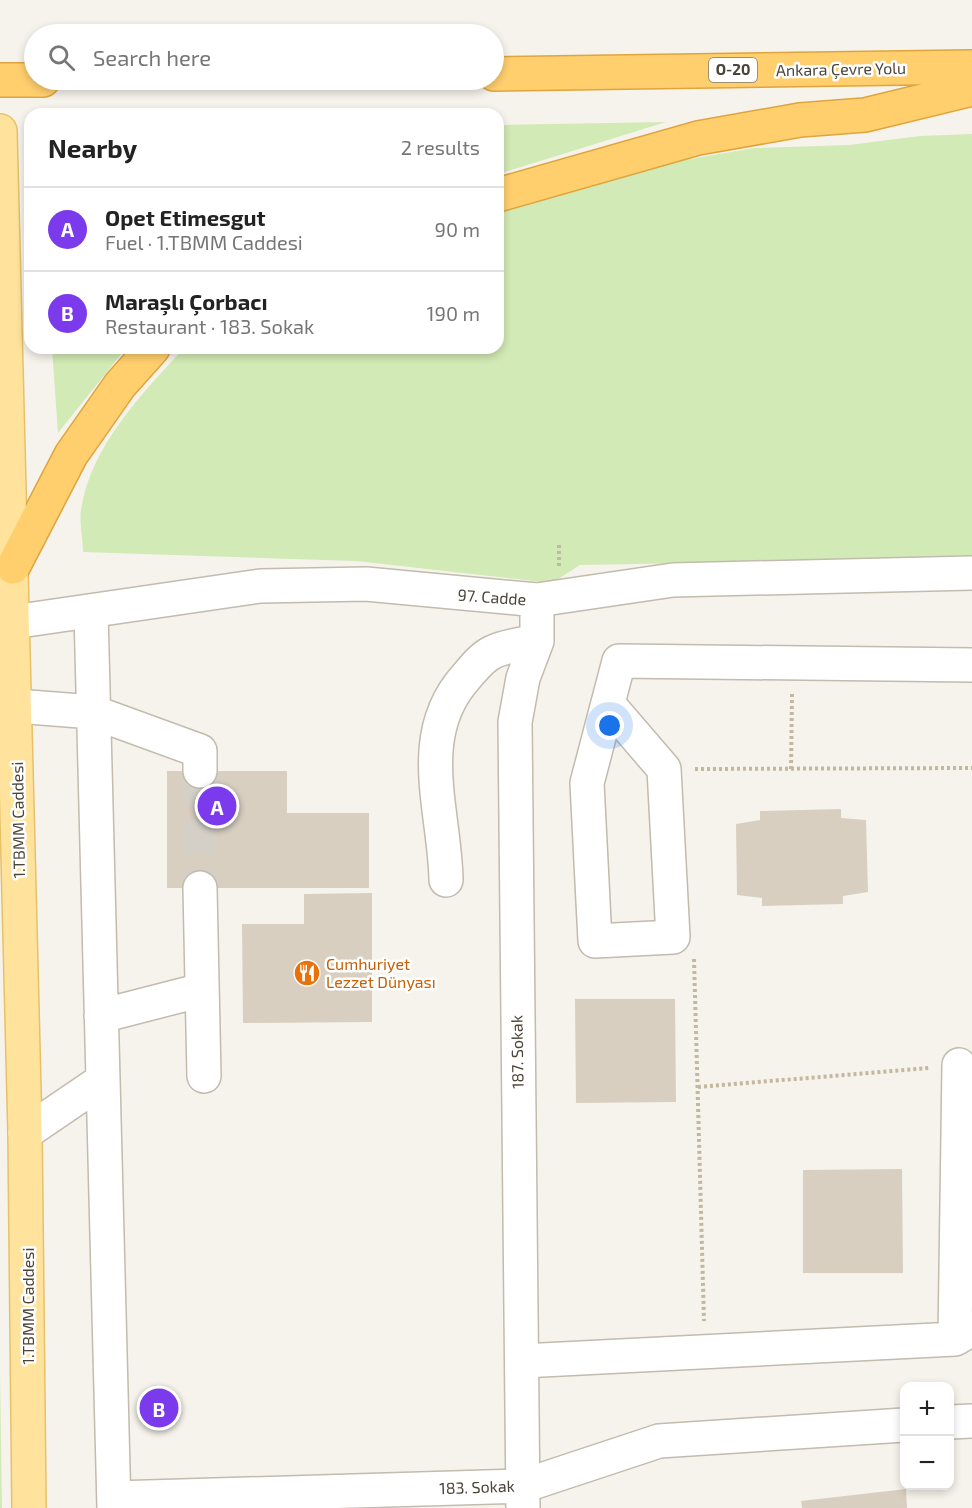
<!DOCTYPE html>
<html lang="en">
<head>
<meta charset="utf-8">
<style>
  body { margin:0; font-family:"Exo 2",sans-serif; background:#f2f2f2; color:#222 }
  .controls { position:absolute; right:18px; bottom:18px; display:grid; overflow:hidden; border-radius:12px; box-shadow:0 3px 9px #0003 }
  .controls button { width:54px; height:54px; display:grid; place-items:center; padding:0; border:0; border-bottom:2px solid #e0e0e0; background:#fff; color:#222; font:30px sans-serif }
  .you { position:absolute; left:610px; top:726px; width:21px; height:21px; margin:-15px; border:4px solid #fff; border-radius:50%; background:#1a73e8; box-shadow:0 0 0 9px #1a73e833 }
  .badge { display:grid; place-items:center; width:39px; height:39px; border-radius:50%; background:#7c3aed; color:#fff; font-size:20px; font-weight:700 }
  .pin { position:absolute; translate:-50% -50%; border:3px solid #fff; box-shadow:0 2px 6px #0006 }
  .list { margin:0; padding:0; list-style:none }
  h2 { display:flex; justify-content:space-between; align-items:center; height:78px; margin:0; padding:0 24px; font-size:26px }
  h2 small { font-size:20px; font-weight:400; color:#767676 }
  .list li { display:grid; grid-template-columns:39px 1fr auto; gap:18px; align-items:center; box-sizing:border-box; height:84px; padding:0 24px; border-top:2px solid #e0e0e0 }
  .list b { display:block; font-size:22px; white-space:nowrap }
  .list p { margin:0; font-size:20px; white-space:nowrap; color:#767676 }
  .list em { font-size:20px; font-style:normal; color:#767676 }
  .icon { flex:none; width:33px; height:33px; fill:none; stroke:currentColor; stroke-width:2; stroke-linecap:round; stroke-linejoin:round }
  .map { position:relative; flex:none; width:972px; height:1508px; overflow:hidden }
  .search { position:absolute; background:#fff; box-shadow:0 3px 9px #0003; left:24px; top:24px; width:480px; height:66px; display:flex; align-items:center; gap:15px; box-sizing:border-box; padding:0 21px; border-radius:33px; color:#767676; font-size:22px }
  .panel { position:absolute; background:#fff; box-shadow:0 3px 9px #0003; left:24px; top:108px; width:480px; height:246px; border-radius:18px }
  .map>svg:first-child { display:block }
  .green { fill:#d2eab5 }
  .building { fill:#d8cfc1 }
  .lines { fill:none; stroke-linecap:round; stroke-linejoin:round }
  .minor-tunnel { stroke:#d4d0c8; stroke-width:33; stroke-dasharray:33 16; stroke-linecap:butt }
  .minor-casing { stroke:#c2bbae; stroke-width:36 }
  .major-casing { stroke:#e6c16a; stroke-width:36 }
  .highway-casing { stroke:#e0a43c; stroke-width:36 }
  .path { stroke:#c4b79f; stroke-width:4; stroke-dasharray:3 3; stroke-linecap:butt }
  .minor { stroke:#fff; stroke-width:33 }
  .major { stroke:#ffe39c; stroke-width:33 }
  .highway { stroke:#ffcf6e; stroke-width:33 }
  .labels { text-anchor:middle; stroke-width:5; stroke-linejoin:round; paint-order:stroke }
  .shield { fill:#fff; stroke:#817c74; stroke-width:1.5 }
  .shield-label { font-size:15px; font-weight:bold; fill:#4b4439 }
  .street-label { font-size:16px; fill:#4b4439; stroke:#fff }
  .food-label { font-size:16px; fill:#c56008; stroke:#fff; text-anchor:start }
</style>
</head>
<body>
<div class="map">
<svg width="972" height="1508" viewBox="0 0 972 1508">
  <rect width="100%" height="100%" fill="#f6f3ec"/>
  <path class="green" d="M666 122 498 174V125Z
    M972 134V558L580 565 552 583 356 561 83 552C83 539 79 523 81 510 91 445 142 394 184 348H498V212L667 163 754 148 849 145 920 136Z
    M52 348H126L58 433Z
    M0 1349V1370L2 1508H0Z"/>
  <path class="building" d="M167 771H287V813H369V888H167Z
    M841 809V818L866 820 868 892 843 896V904L762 906V898L737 895 736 824 760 820V811Z
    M372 893V1022L243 1023 242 924H304V894Z
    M575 999H675L676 1102 576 1103Z
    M902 1169 903 1273H803V1170Z
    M906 1489 907 1508H802L801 1501Z"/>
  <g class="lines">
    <path class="minor-tunnel" d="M200 771V888"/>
    <defs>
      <path id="minor" d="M91 612 114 1508
        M13 622 260 586 366 584 537 600 673 580 972 573
        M609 705 664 769 673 937 595 941 587 783 619 661 972 665
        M16 706 93 712 200 751V771
        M446 880C445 811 413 736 466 677 473 669 482 657 493 652 505 646 523 644 537 641
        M200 888 204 1076
        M101 1016 202 990
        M25 1133 103 1080
        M955 1339 959 1065
        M522 1361 955 1339 972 1329
        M950 1422 972 1421
        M114 1498 523 1486 659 1441 904 1425
        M523 1508 515 722 523 678 537 641V600"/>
      <path id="major" d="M0 131 25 1133 29 1508"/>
      <path id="highway" d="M494 74 972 67
        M0 80H43
        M498 195 698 138 800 120 865 115 972 89
        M13 567 71 455 120 385 153 348"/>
    </defs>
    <use href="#minor" class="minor-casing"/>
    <use href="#major" class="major-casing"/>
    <use href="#highway" class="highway-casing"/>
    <path class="path" d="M559 545V566
      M695 769 972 768
      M791 769 792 694
      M694 959 704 1321
      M698 1087 929 1068"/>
    <use href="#minor" class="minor"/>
    <use href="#major" class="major"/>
    <use href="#highway" class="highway"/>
  </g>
  <defs>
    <symbol id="restaurant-disc" viewBox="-11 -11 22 22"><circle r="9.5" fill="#e8710a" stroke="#fff"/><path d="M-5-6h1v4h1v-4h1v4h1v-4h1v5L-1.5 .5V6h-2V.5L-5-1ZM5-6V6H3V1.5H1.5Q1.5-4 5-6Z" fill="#fff"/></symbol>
  </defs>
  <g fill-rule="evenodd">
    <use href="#restaurant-disc" x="292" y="958" width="30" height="30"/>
  </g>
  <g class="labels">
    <rect class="shield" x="709" y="58" width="48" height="24" rx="4.5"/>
    <g class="shield-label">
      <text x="733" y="75">O-20</text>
    </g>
    <g class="street-label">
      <text transform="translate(841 69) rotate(-1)" y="6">Ankara Çevre Yolu</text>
      <text transform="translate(492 597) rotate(4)" y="6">97. Cadde</text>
      <text transform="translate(18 820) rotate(-91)" y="6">1.TBMM Caddesi</text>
      <text transform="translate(517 1052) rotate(-91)" y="6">187. Sokak</text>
      <text transform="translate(28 1306) rotate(-90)" y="6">1.TBMM Caddesi</text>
      <text transform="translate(477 1487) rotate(-2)" y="6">183. Sokak</text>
    </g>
    <g class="food-label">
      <text x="326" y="970">Cumhuriyet<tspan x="326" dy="18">Lezzet Dünyası</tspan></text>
    </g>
  </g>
</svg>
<div class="controls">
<button>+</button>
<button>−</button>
</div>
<div class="you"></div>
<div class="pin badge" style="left:217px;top:806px">A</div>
<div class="pin badge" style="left:159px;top:1408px">B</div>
<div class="search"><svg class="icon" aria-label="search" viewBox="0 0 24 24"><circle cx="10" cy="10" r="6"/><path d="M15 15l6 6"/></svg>Search here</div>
<section class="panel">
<h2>Nearby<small>2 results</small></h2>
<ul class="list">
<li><span class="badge">A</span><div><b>Opet Etimesgut</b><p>Fuel · 1.TBMM Caddesi</p></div><em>90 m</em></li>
<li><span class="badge">B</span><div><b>Maraşlı Çorbacı</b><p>Restaurant · 183. Sokak</p></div><em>190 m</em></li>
</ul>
</section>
</div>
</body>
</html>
